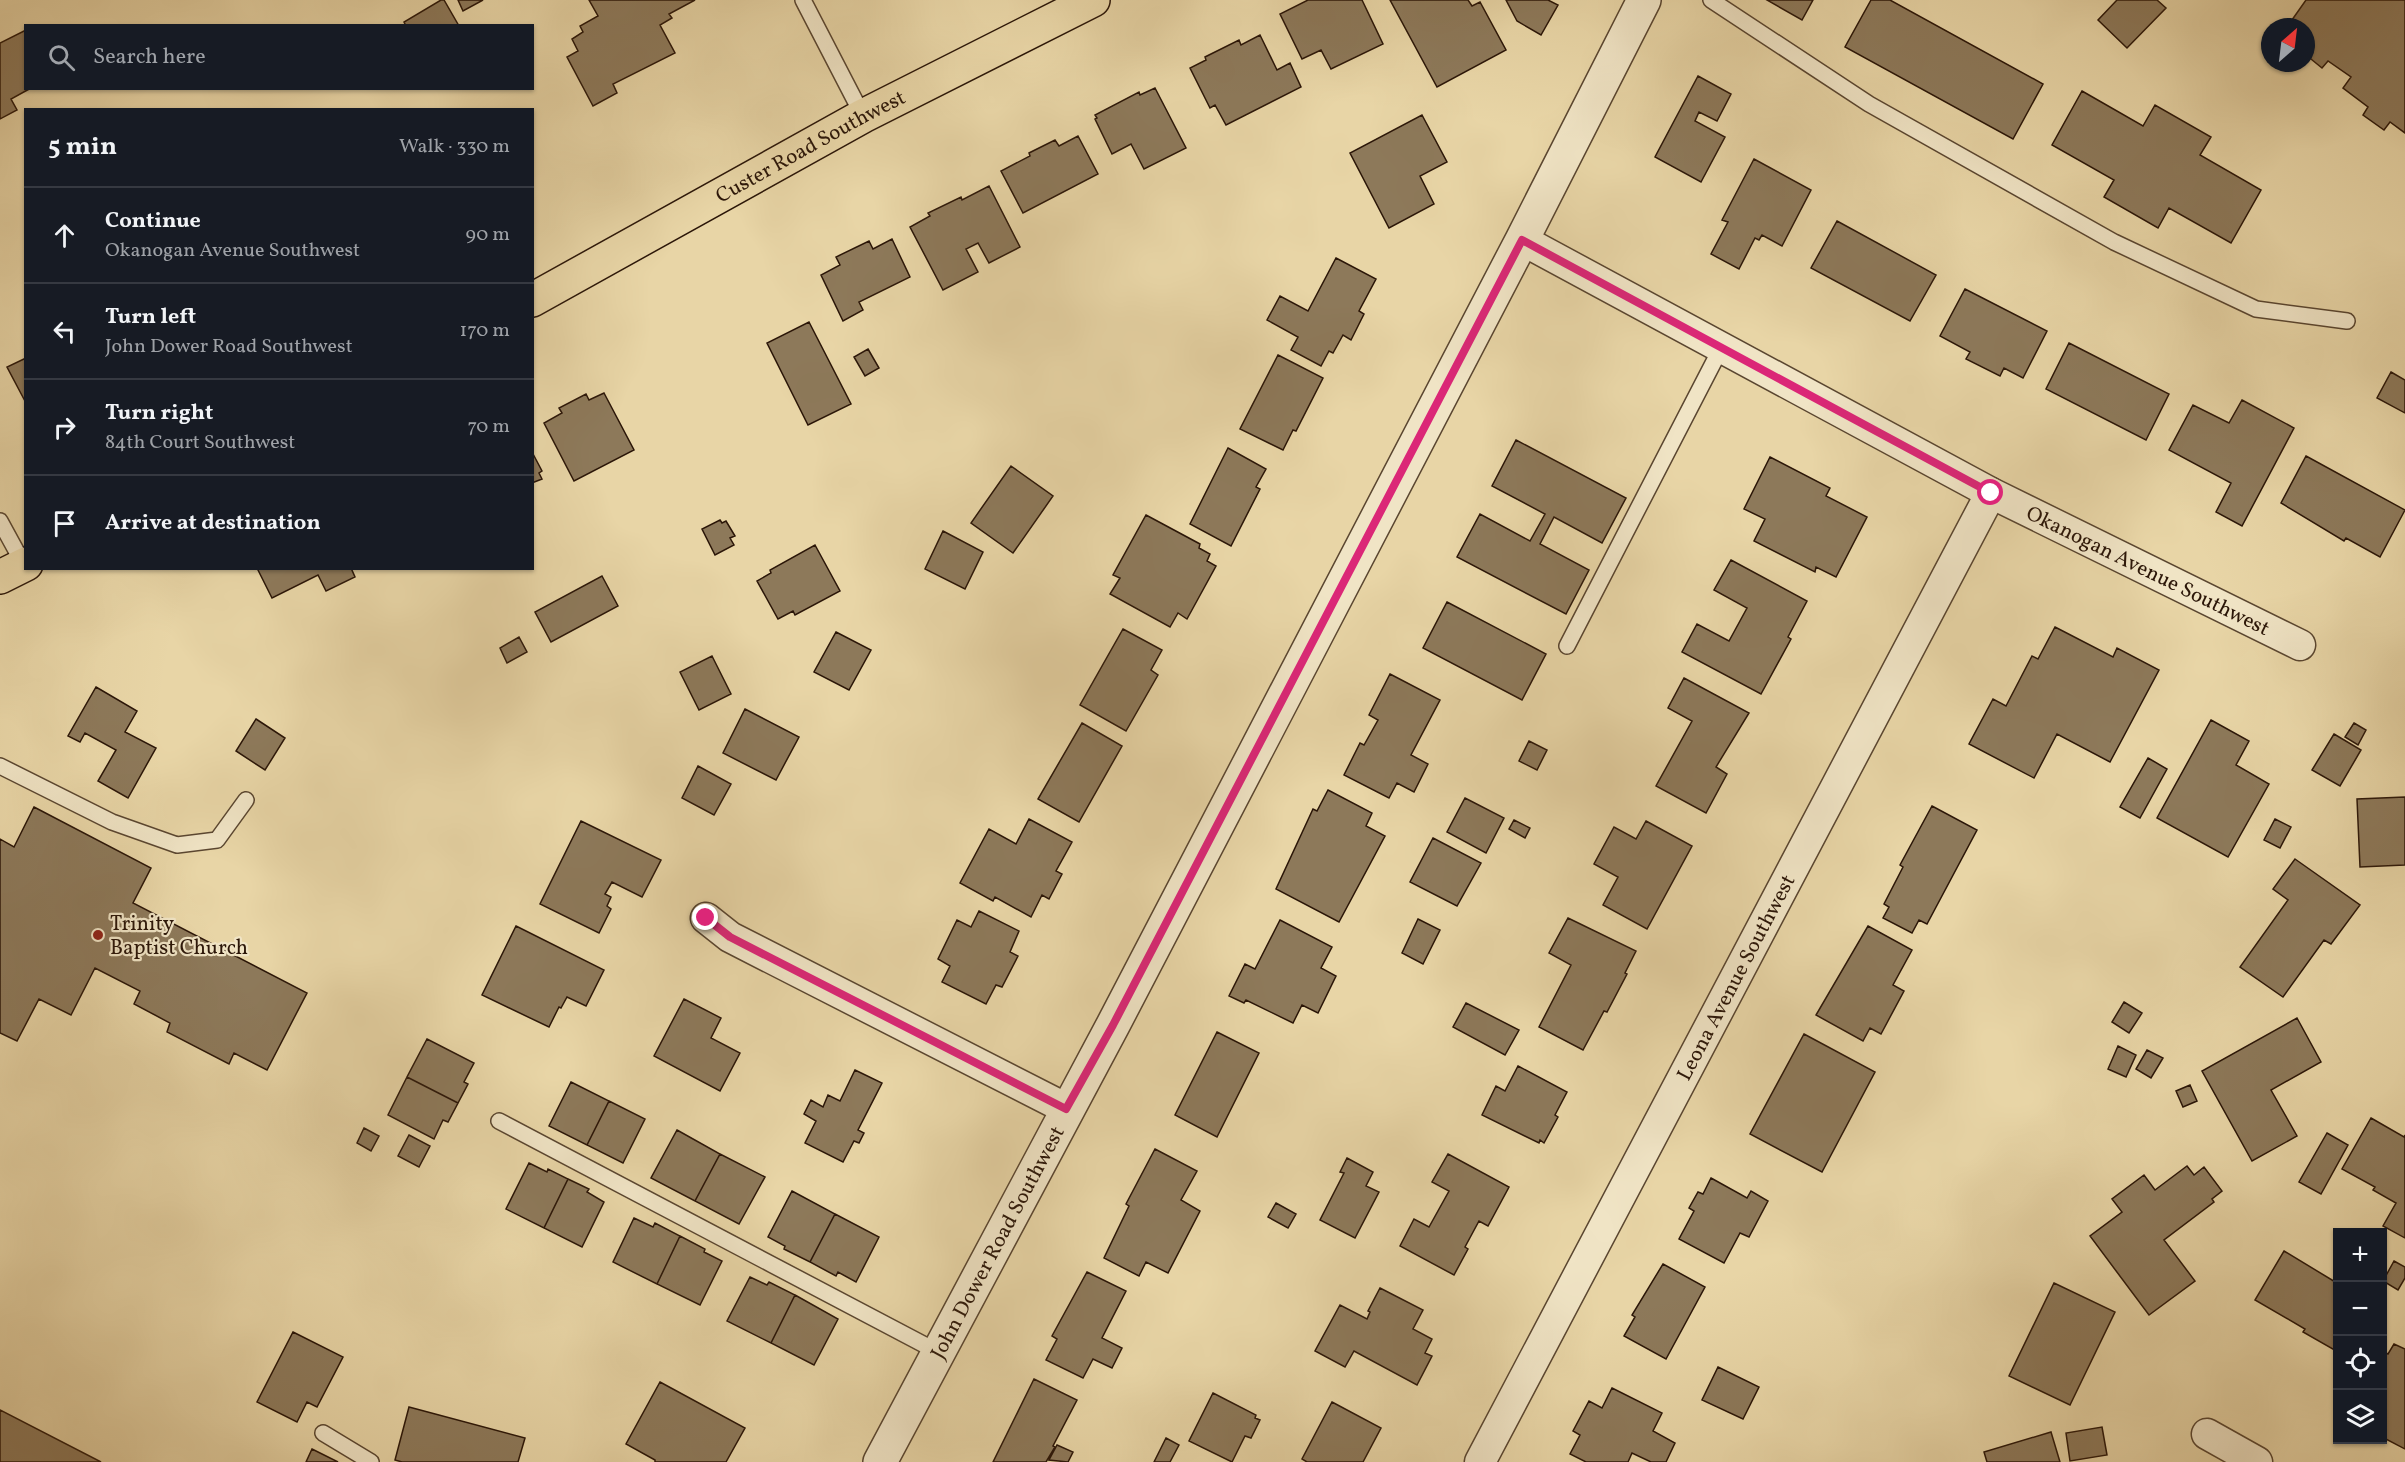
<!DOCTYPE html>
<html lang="en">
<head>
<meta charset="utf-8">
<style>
  body { margin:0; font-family:Vollkorn,serif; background:#242831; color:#f1f3f6 }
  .controls { position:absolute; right:18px; bottom:18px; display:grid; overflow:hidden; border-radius:0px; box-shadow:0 2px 4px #0004 }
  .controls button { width:54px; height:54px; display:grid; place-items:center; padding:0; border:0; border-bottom:2px solid #363941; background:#171b24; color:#f1f3f6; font:30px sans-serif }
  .compass { position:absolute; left:2261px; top:18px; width:54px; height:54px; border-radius:50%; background:#171b24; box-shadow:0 2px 4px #0004; rotate:28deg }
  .stop { position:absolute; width:18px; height:18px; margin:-14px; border:4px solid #db2777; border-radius:50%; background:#fff }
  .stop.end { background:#db2777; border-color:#fff; box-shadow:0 2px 6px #0008 }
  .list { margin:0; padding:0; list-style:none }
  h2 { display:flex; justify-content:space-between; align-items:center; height:78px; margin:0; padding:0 24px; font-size:26px }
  h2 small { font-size:20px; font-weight:400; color:#9ea1a6 }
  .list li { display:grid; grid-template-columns:39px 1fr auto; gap:18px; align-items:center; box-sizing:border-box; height:96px; padding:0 24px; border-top:2px solid #363941 }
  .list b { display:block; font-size:22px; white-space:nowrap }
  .list p { margin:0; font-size:20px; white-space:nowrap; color:#9ea1a6 }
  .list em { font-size:20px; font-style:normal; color:#9ea1a6 }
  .icon { flex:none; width:33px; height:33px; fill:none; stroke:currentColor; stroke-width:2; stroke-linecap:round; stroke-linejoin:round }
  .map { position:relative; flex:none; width:2405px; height:1462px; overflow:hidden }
  .search { position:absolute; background:#171b24; box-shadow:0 2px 4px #0004; left:24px; top:24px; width:510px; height:66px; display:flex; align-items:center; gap:15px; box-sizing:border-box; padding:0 21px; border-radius:0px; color:#9ea1a6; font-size:22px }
  .panel { position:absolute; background:#171b24; box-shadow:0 2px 4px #0004; left:24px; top:108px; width:510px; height:462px; border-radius:0px }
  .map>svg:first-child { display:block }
  .building { fill:#8d795a; stroke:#2b1608; stroke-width:1.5 }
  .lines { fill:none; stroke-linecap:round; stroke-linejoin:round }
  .service-casing { stroke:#5a4630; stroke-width:18 }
  .minor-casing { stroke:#5a4630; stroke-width:33 }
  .tertiary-casing { stroke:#5a4630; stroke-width:36 }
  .primary-casing { stroke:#2b1608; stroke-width:36 }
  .service { stroke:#f0e4c5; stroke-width:15 }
  .minor { stroke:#f0e4c5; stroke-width:30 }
  .tertiary { stroke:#f0e4c5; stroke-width:33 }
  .primary { stroke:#e8d5a6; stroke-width:33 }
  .route { stroke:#db2777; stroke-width:8 }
  .poi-dot { fill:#8f2418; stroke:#f0e4c5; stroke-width:2 }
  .labels { text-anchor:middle; stroke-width:4.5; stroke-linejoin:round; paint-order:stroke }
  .street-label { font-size:21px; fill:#2b1608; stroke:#f0e4c5 }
  .poi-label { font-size:21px; fill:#2b1608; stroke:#f0e4c5; text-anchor:start }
</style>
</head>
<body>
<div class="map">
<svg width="2405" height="1462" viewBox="0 0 2405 1462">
  <rect width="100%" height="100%" fill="#e8d5a6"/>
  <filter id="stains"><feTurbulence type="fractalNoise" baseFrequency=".00333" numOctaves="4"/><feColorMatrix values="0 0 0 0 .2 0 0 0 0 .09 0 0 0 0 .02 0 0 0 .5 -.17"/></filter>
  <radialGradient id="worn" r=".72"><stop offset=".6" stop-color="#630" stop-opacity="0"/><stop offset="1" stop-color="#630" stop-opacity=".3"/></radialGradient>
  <path class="building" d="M441 0H444L459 26H406L404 22Z
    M458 0H483L463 11Z
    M589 0H695L669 14 672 18 660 25 675 53 613 84 617 93 593 106 567 57 578 51 572 39 583 32 580 26 598 16Z
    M1308 0H1362L1383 44 1331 69 1321 50 1302 59 1280 14Z
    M1390 0H1468L1472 6 1480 2 1506 50 1437 87Z
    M1506 0H1548L1558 5 1541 35 1517 21Z
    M1767 0H1813L1802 20Z
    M1871 0H1890L2043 84 2013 139 1845 47Z
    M2117 0H2157L2166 8 2127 48 2098 20Z
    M2306 0H2405V133L2390 122 2384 130 2363 115 2368 107 2343 88 2351 77 2328 61 2322 68 2306 55V27H2287Z
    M26 30V88H31L11 99 17 110 0 119V43Z
    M1260 35 1277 70 1290 63 1301 87 1226 125 1215 105 1210 108 1190 68 1206 60 1205 57 1239 40 1241 45Z
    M1698 76 1731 94 1717 121 1699 112 1695 121 1725 137 1701 182 1655 157Z
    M1155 88 1186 148 1144 169 1131 144 1112 154 1095 119 1097 118 1095 115 1139 92 1140 95Z
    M2082 91 2143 126 2155 105 2211 137 2200 155 2261 190 2231 243 2169 208 2158 228 2104 197 2114 180 2052 145Z
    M1422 115 1447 162 1420 176 1434 204 1389 228 1350 153Z
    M1078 136 1098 174 1023 213 1001 171 1030 156 1029 153 1055 140 1059 146Z
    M1754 159 1811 190 1782 246 1762 235 1759 240 1755 238 1739 269 1711 254 1728 222 1722 220Z
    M989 186 1020 247 989 263 978 243 966 249 978 272 943 290 910 227 930 216 928 213 961 197 962 200Z
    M1837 221 1936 275 1910 321 1811 268Z
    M892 239 910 277 859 302 863 310 843 321 821 275 840 265 836 257 869 241 873 249Z
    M1336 258 1376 279 1359 311 1364 314 1351 340 1343 335 1333 353 1329 351 1321 366 1291 350 1298 337 1267 320 1280 296 1308 311Z
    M1965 289 2047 331 2023 378 2004 368 2000 376 1966 359 1970 352 1940 336Z
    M809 322 851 404 808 425 767 343Z
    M2069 343 2169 394 2146 440 2046 389Z
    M868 349 879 368 865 376 854 357Z
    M1278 355 1323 378 1296 431 1293 430 1283 450 1240 429Z
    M26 358V403L7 367Z
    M2391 372 2405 380V413L2377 398Z
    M604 393 634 450 574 481 544 423 562 413 559 408 586 394 589 400Z
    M2242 400 2294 428 2242 526 2216 512 2231 483 2169 450 2193 405 2229 423Z
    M1516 440 1626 498 1602 543 1554 517 1540 544 1589 570 1566 614 1457 557 1480 514 1530 541 1545 514 1492 486Z
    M1228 448 1266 469 1256 487 1260 489 1231 546 1190 524Z
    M532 452 542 471 539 473 542 479 532 483Z
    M2306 456 2405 510 2380 557 2346 538 2344 541 2281 503Z
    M1770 457 1830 488 1826 496 1867 517 1836 577 1816 567 1815 572 1754 541 1765 519 1744 509Z
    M1011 466 1053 496 1013 553 971 523Z
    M1146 515 1200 544 1199 548 1210 554 1207 561 1216 566 1187 619 1178 613 1170 627 1110 594 1120 578 1113 575Z
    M720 520 722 523 726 521 735 536 730 538 734 545 715 555 702 529Z
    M943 531 983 552 965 589 925 569Z
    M815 545 840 591 795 615 793 611 778 619 757 581 771 573 770 570Z
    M1731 560 1807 601 1788 637 1791 639 1761 694 1682 652 1697 624 1729 641 1747 608 1714 590Z
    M257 568H351L355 577 326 591 318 575 272 598Z
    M602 576 618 606 551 642 535 612Z
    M1447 602 1546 654 1522 700 1423 648Z
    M2055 627 2113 657 2117 648 2159 670 2110 762 2057 734 2034 778 1969 744 1993 699 2006 706 2032 656 2038 659Z
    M1123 629 1162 650 1151 670 1158 675 1126 731 1080 705Z
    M836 632 871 650 849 690 814 672Z
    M519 637 527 652 507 663 500 648Z
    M712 656 731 694 699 710 680 672Z
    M1390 674 1440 700 1411 755 1428 764 1414 792 1397 783 1389 798 1344 775 1360 743 1364 745 1378 720 1369 715Z
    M1684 678 1749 713 1716 767 1727 774 1706 813 1656 786 1692 721 1668 708Z
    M96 687 137 711 125 732 156 748 128 798 98 781 116 750 85 733 80 742 68 736Z
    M745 709 799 737 776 780 723 753Z
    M256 719 285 738 265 770 236 751Z
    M2211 720 2249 741 2236 765 2269 784 2228 857 2157 818Z
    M1082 723 1122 746 1079 822 1038 799Z
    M2354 723 2366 730 2358 745 2345 737Z
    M2334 734 2361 750 2340 786 2312 770Z
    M1529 741 1547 750 1537 770 1519 761Z
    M2148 758 2167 769 2140 818 2120 807Z
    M698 766 731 784 714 815 682 798Z
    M1328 790 1372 813 1366 826 1385 836 1339 922 1276 889 1313 809 1317 811Z
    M2405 797V865L2360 867 2357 799Z
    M1465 798 1504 818 1486 853 1447 832Z
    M1932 806 1977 830 1927 924 1919 920 1912 933 1883 918 1889 907 1884 904 1903 867 1900 865Z
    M34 807 151 868 133 903 307 993 267 1070 234 1053 229 1064 167 1032 170 1023 134 1004 140 991 95 968 71 1015 39 999 17 1041 0 1033V839L14 847Z
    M1029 819 1072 842 1056 871 1062 874 1049 899 1042 895 1031 917 995 897 993 901 960 883 989 829 1016 844Z
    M2275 819 2291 827 2280 848 2264 840Z
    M1514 820 1530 828 1525 838 1509 829Z
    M581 821 661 860 642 897 612 882 605 894 611 897 607 906 611 909 599 933 540 904Z
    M1646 821 1692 846 1647 929 1603 905 1618 877 1594 864 1614 827 1636 839Z
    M1433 838 1481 863 1457 906 1410 882Z
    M2295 859 2360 905 2331 944 2324 940 2283 997 2240 967 2288 900 2273 889Z
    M979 911 1019 931 1010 952 1018 956 1002 987 996 985 986 1004 942 982 950 966 938 959 957 920 971 927Z
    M1568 918 1636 951 1625 973 1627 974 1607 1012 1604 1011 1583 1050 1539 1027 1571 965 1549 953Z
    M1418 919 1440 930 1423 964 1402 953Z
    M1280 920 1332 947 1321 968 1336 976 1318 1013 1302 1005 1293 1023 1246 1000 1244 1003 1229 996 1245 964 1255 969Z
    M516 926 604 970 586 1006 567 997 561 1008 559 1007 549 1027 482 995Z
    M1868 926 1912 950 1893 985 1904 991 1881 1034 1870 1028 1863 1041 1816 1015Z
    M684 999 721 1018 711 1038 740 1053 720 1091 654 1056Z
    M2124 1002 2142 1013 2129 1033 2112 1022Z
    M1466 1003 1519 1030 1505 1055 1453 1027Z
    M2297 1018 2321 1062 2271 1090 2297 1136 2252 1161 2202 1071Z
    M1217 1032 1259 1053 1217 1137 1175 1115Z
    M1804 1034 1875 1072 1822 1172 1750 1134Z
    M427 1039 474 1063 464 1082 468 1084 458 1103 407 1077Z
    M2118 1046 2136 1055 2126 1077 2108 1069Z
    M2147 1050 2163 1058 2151 1078 2136 1069Z
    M1518 1066 1567 1092 1555 1115 1558 1117 1544 1143 1540 1140 1539 1143 1482 1115 1496 1086 1505 1091Z
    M855 1070 882 1083 858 1130 864 1133 859 1143 854 1141 843 1162 805 1143 816 1121 804 1114 811 1100 823 1107 828 1095 840 1101Z
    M407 1077 458 1103 448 1122 443 1120 434 1139 388 1115Z
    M571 1082 609 1101 587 1145 549 1126Z
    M2190 1085 2197 1101 2183 1107 2176 1091Z
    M609 1101 645 1119 623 1163 587 1145Z
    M2371 1118 2404 1137 2405 1135V1238L2383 1226 2396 1203 2373 1190 2375 1187 2342 1169Z
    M364 1128 379 1136 371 1151 357 1143Z
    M677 1130 720 1154 695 1201 651 1178Z
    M2327 1133 2348 1145 2321 1194 2299 1182Z
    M409 1135 430 1146 419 1167 398 1156Z
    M1155 1149 1197 1171 1181 1200 1200 1211 1168 1273 1146 1262 1139 1276 1104 1258 1129 1206 1126 1204Z
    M720 1154 765 1177 739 1224 695 1201Z
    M1448 1154 1509 1187 1488 1226 1479 1221 1465 1247 1468 1249 1454 1275 1400 1246 1414 1219 1429 1227 1449 1191 1432 1182Z
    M1347 1158 1373 1172 1366 1186 1379 1192 1355 1238 1320 1220 1344 1173 1340 1172Z
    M529 1163 547 1172 548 1169 568 1179 544 1228 506 1209Z
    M2187 1166 2194 1175 2204 1167 2222 1191 2212 1199 2214 1202 2164 1240 2195 1281 2149 1315 2090 1236 2122 1212 2112 1199 2144 1175 2155 1190Z
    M1711 1178 1747 1198 1751 1191 1768 1201 1749 1237 1740 1233 1724 1263 1679 1239 1694 1211 1689 1208 1698 1192 1703 1194Z
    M568 1179 589 1189 587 1192 604 1202 582 1247 544 1228Z
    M792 1191 835 1214 810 1262 784 1249 785 1246 768 1237Z
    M1276 1203 1296 1214 1288 1228 1268 1217Z
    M835 1214 879 1237 856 1282 838 1272 836 1276 810 1262Z
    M634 1218 653 1227 655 1223 680 1236 657 1284 613 1262Z
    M680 1236 705 1249 704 1252 722 1261 700 1305 657 1284Z
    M2284 1251 2337 1283 2338 1352 2303 1332 2305 1329 2255 1300Z
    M2394 1261 2405 1267V1278L2398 1290 2383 1281Z
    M1663 1264 1705 1287 1666 1359 1624 1336 1635 1317 1632 1315Z
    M1087 1272 1126 1291 1102 1338 1122 1348 1112 1368 1093 1359 1083 1378 1046 1360 1057 1339 1052 1336Z
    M750 1277 767 1285 769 1282 795 1295 771 1343 727 1321Z
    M2054 1283 2115 1312 2070 1405 2009 1376Z
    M1380 1288 1423 1310 1413 1329 1432 1339 1425 1353 1432 1356 1417 1385 1354 1351 1345 1367 1315 1351 1340 1305 1367 1319 1370 1312 1368 1311Z
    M795 1295 838 1319 814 1365 771 1343Z
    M293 1332 343 1357 317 1407 307 1402 297 1422 257 1402Z
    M2394 1344 2405 1349V1449L2382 1437V1351L2388 1354Z
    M1718 1367 1759 1387 1743 1419 1702 1400Z
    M1034 1379 1077 1400 1053 1446 1055 1447 1046 1462H993Z
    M660 1382 745 1428 726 1462H655V1460L626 1444Z
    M1612 1388 1662 1413 1653 1431 1675 1443 1666 1462H1651L1632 1453 1628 1462H1586L1570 1454 1580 1435 1573 1431 1589 1401 1602 1408Z
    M1213 1393 1256 1415 1255 1418 1260 1420 1251 1438 1245 1436 1232 1462 1189 1441Z
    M1332 1402 1381 1428 1363 1462H1307L1302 1459Z
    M409 1407 525 1438 518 1462H402L395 1460Z
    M0 1410 101 1462H0Z
    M2102 1427 2107 1455 2070 1461 2066 1433Z
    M2051 1432 2060 1462H1987L1984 1452Z
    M1166 1438 1179 1445 1170 1462H1154Z
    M1057 1445 1073 1452 1068 1462 1049 1460Z
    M312 1449 338 1462H306Z"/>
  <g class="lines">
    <defs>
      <path id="service" d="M803 0 863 116
        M1711 0 1869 104 2114 242 2256 309 2347 321
        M0 521 24 565
        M1567 646 1721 348
        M0 766 112 822 177 845 217 840 246 800
        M499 1121 938 1352
        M323 1433 371 1462"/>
      <g id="minor">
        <path id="s1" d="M1522 240 1991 493 2300 645"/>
        <path d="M706 918 730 937 1067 1109"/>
        <path d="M2207 1434 2257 1462"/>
        <path id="s2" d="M1480 1462 1991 493"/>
      </g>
      <g id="tertiary">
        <path id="s3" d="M880 1462 1113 1025 1522 240 1644 0"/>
      </g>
      <g id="primary">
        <path id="s4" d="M532 300 863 116 1093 0"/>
        <path d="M0 577 26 564"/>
      </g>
    </defs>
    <use href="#service" class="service-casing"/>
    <use href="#minor" class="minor-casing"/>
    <use href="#tertiary" class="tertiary-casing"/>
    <use href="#primary" class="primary-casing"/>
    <use href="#service" class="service"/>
    <use href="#minor" class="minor"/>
    <use href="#tertiary" class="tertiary"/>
    <use href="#primary" class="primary"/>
  </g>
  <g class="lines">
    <path class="route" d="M706 918 730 937 1066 1109 1113 1025 1522 240 1991 493"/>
  </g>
  <circle class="poi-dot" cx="98" cy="935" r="6"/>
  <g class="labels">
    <g class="street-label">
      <text dy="7" stroke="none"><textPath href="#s4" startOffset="318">Custer Road Southwest</textPath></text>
      <text dy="7" stroke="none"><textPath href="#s1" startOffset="708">Okanogan Avenue Southwest</textPath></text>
      <text dy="7" stroke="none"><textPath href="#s2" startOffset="548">Leona Avenue Southwest</textPath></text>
      <text dy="7" stroke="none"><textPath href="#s3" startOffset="249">John Dower Road Southwest</textPath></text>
    </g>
    <g class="poi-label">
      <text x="110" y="930">Trinity<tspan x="110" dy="24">Baptist Church</tspan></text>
    </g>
  </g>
  <rect width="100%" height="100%" filter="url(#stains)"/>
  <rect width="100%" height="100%" fill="url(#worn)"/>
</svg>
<div class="controls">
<button>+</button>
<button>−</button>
<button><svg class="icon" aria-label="locate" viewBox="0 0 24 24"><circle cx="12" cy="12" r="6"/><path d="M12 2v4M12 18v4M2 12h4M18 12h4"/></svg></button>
<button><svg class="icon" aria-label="layers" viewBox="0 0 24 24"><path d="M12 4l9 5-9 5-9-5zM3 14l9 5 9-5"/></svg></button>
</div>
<svg class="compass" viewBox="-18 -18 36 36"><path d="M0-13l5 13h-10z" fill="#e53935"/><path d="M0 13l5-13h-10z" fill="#9ea1a6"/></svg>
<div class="stop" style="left:1991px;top:493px"></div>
<div class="stop end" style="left:706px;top:918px"></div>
<div class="search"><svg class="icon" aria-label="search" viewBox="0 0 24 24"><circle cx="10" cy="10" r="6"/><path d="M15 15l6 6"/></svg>Search here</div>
<section class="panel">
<h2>5 min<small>Walk · 330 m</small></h2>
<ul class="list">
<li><svg class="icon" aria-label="ahead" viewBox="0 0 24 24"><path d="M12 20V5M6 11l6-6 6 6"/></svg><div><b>Continue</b><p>Okanogan Avenue Southwest</p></div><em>90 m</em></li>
<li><svg class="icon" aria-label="left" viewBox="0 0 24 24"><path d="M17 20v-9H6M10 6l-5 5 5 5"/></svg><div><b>Turn left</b><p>John Dower Road Southwest</p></div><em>170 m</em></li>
<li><svg class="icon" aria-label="right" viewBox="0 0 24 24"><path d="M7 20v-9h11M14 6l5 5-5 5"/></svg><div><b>Turn right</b><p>84th Court Southwest</p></div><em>70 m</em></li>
<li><svg class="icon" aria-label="arrive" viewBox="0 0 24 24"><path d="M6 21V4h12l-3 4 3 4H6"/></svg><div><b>Arrive at destination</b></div></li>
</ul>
</section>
</div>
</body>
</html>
